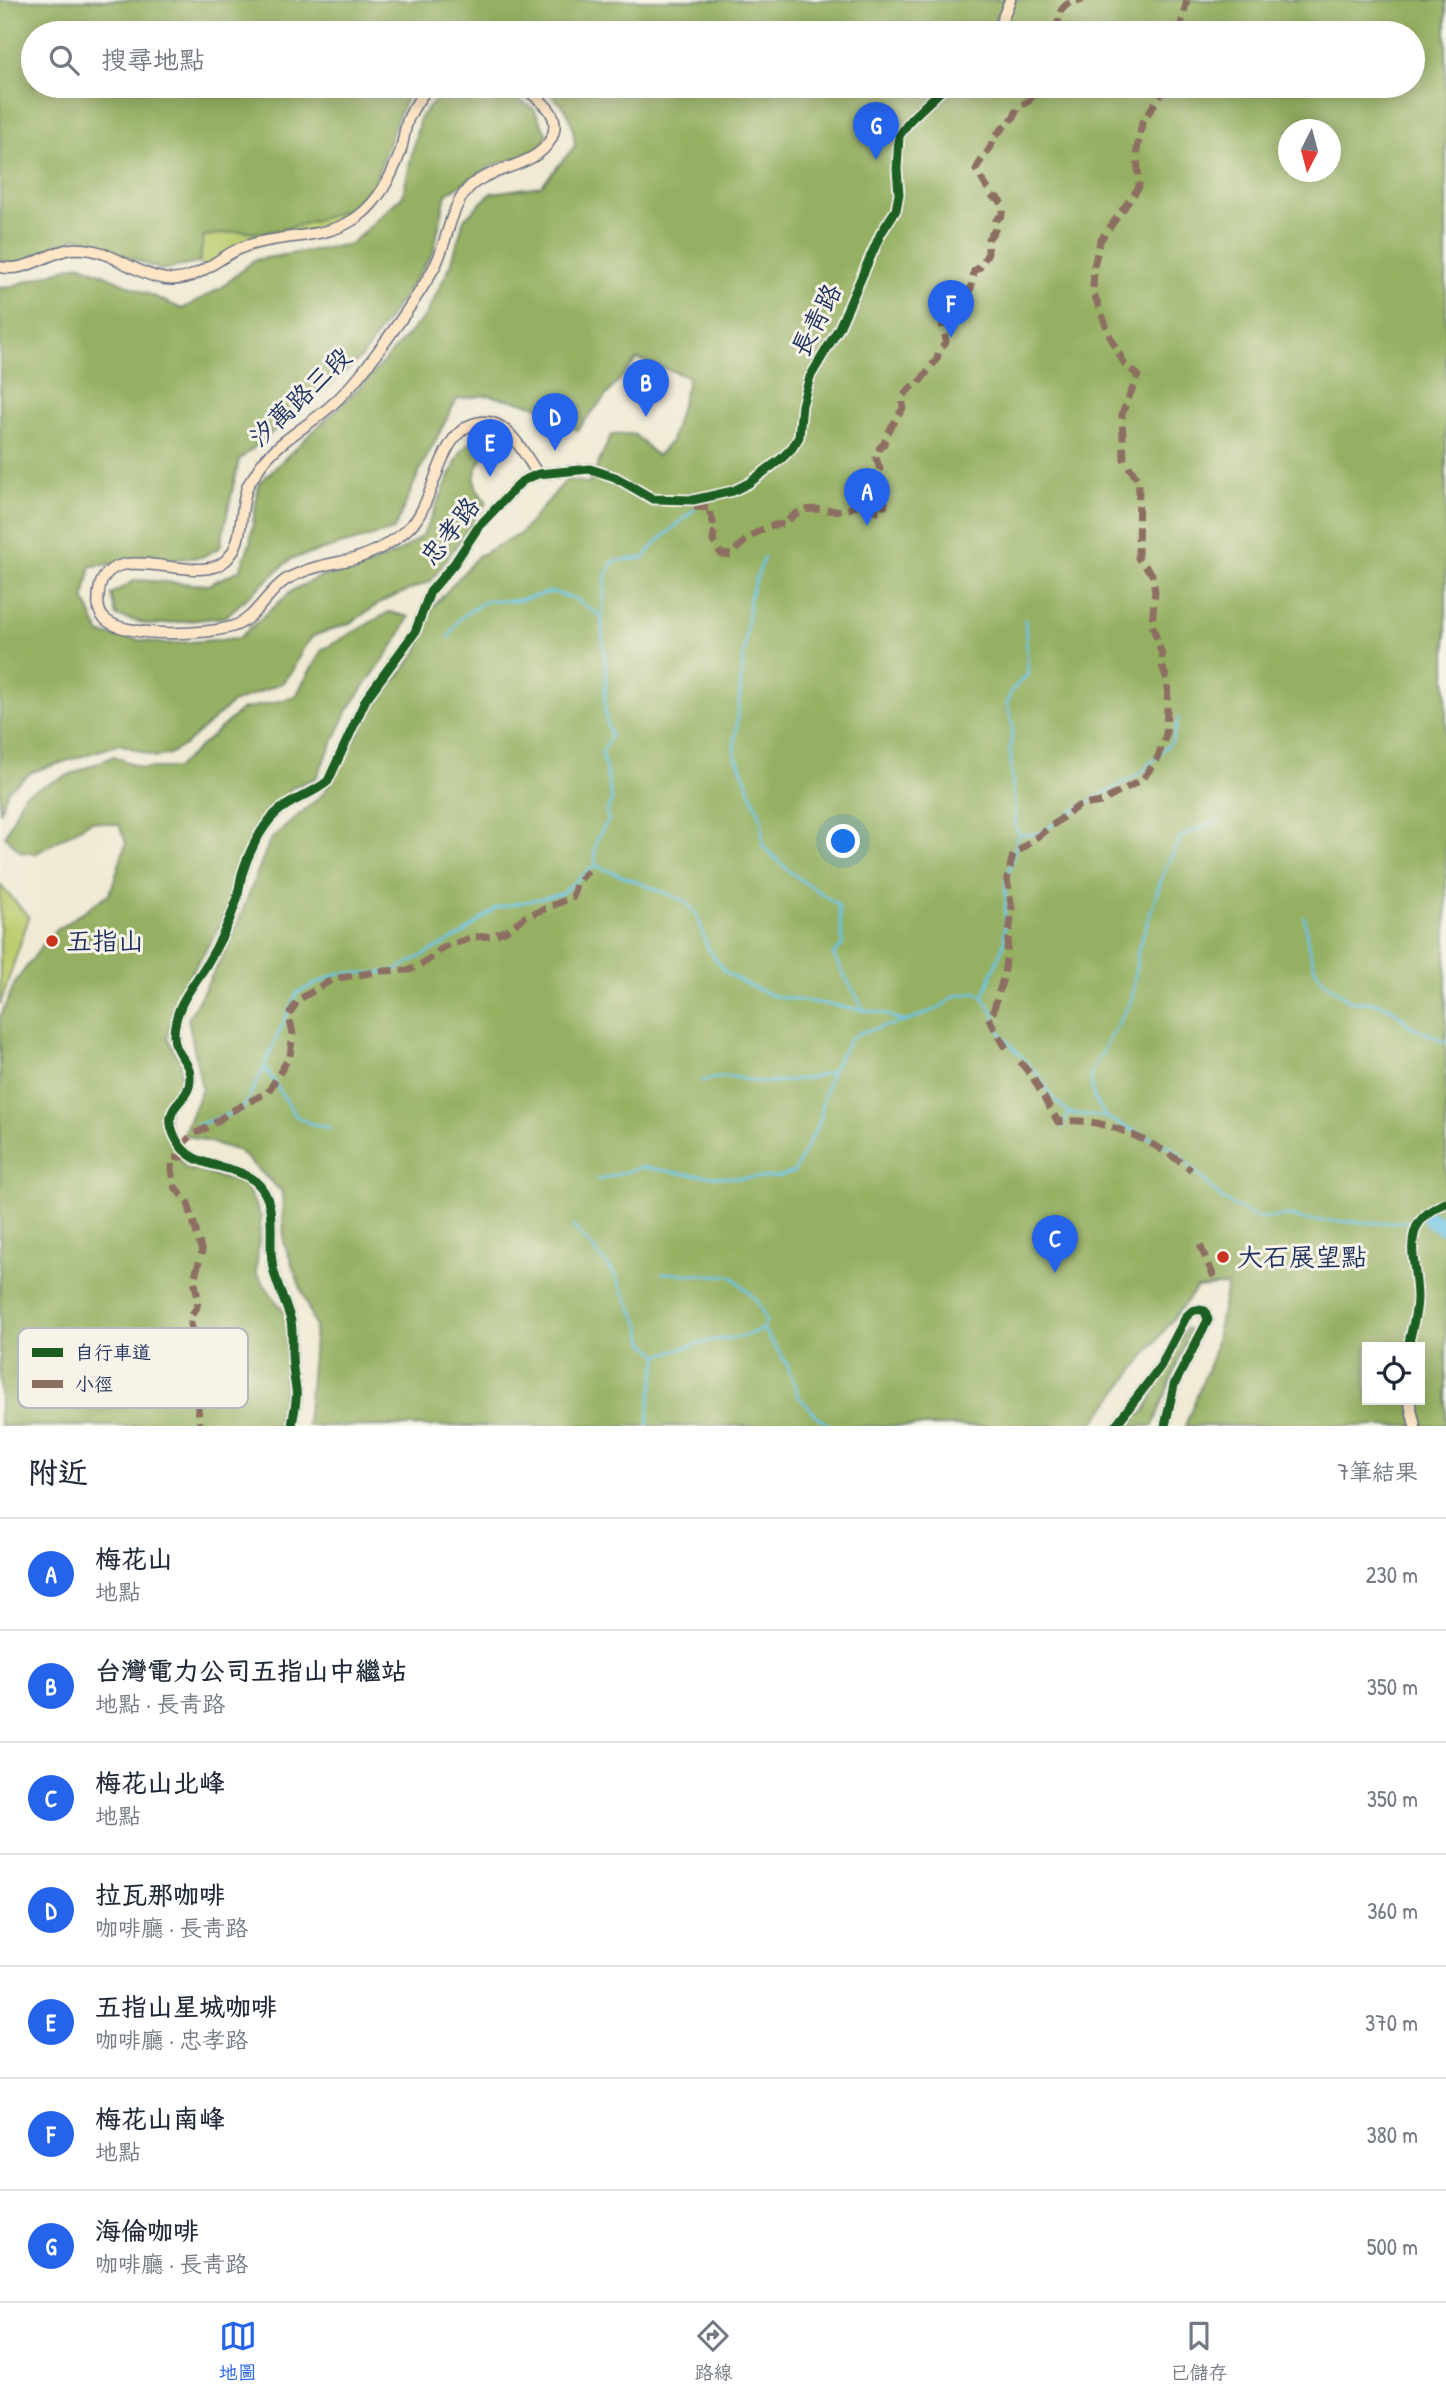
<!DOCTYPE html>
<html lang="zh-TW">
<head>
<meta charset="utf-8">
<style>
  body { margin:0; font-family:"Patrick Hand","LXGW WenKai TC",sans-serif; background:#f2f2f3; color:#1f2937 }
  .controls { position:absolute; right:21px; bottom:21px; display:grid; overflow:hidden; border-radius:0px; box-shadow:0 4px 18px #0003 }
  .controls button { width:63px; height:63px; display:grid; place-items:center; padding:0; border:0; border-bottom:2px solid #e0e1e3; background:#fff; color:#1f2937; font:35px sans-serif }
  .compass { position:absolute; left:1278px; top:119px; width:63px; height:63px; border-radius:50%; background:#fff; box-shadow:0 4px 18px #0003; rotate:186deg }
  .you { position:absolute; left:844px; top:842px; width:24px; height:24px; margin:-18px; border:5px solid #fff; border-radius:50%; background:#1a73e8; box-shadow:0 0 0 10px #1a73e833 }
  .badge { display:grid; place-items:center; width:46px; height:46px; border-radius:50%; background:#2563eb; color:#fff; font-size:23px; font-weight:700 }
  .pin { position:absolute; translate:-50% -58px; filter:drop-shadow(0 2px 4px #0008) }
  .pin::after { content:''; position:absolute; top:37px; width:24px; height:21px; background:inherit; clip-path:polygon(0 0,100% 0,50% 100%) }
  .list { margin:0; padding:0; list-style:none }
  h2 { display:flex; justify-content:space-between; align-items:center; height:91px; margin:0; padding:0 28px; font-size:30px }
  h2 small { font-size:23px; font-weight:400; color:#747a83 }
  .list li { display:grid; grid-template-columns:46px 1fr auto; gap:21px; align-items:center; box-sizing:border-box; height:112px; padding:0 28px; border-top:2px solid #e0e1e3 }
  .list b { display:block; font-size:26px; white-space:nowrap }
  .list p { margin:0; font-size:23px; white-space:nowrap; color:#747a83 }
  .list em { font-size:23px; font-style:normal; color:#747a83 }
  .icon { flex:none; width:38px; height:38px; fill:none; stroke:currentColor; stroke-width:2; stroke-linecap:round; stroke-linejoin:round }
  .map { position:relative; flex:none; width:1446px; height:1426px; overflow:hidden }
  .search { position:absolute; background:#fff; box-shadow:0 4px 18px #0003; left:21px; right:21px; top:21px; height:77px; display:flex; align-items:center; gap:18px; box-sizing:border-box; padding:0 24px; border-radius:38px; color:#747a83; font-size:26px }
  .sheet { height:875px; background:#fff }
  nav { display:flex; justify-content:space-around; align-items:center; box-sizing:border-box; height:98px; border-top:2px solid #e0e1e3; background:#fff; font-size:19px; color:#747a83 }
  nav a { display:grid; justify-items:center; gap:4px }
  nav .on { color:#2563eb }
  .map>svg:first-child { display:block }
  .green { fill:#bccd70; stroke:#6c7e67; stroke-width:2 }
  .forest { fill:#95b062; stroke:#587060; stroke-width:2; fill-rule:evenodd }
  .lines { fill:none; stroke-linecap:round; stroke-linejoin:round }
  .stream { stroke:#66c3e4; stroke-width:2.5 }
  .river { stroke:#66c3e4; stroke-width:16 }
  .secondary-casing { stroke:#667087; stroke-width:13 }
  .secondary { stroke:#fde5c5; stroke-width:10 }
  .quiet { stroke:#8d6e63; stroke-width:7; stroke-dasharray:14 7; stroke-linecap:butt }
  .cycleway-casing { stroke:#f7f3e8; stroke-width:13 }
  .cycleway { stroke:#1b5e20; stroke-width:9 }
  .poi-dot { fill:#c8321e; stroke:#f7f3e8; stroke-width:2.5 }
  .labels { text-anchor:middle; stroke-width:6; stroke-linejoin:round; paint-order:stroke }
  .street-label { font-size:26px; fill:#1b2f5e; stroke:#f7f3e8 }
  .poi-label { font-size:26px; fill:#1b2f5e; stroke:#f7f3e8; text-anchor:start }
  .key { fill:#f7f3e8; stroke:#b5b8bf; stroke-width:2 }
  .key-label { font-size:19px; fill:#1b2f5e }
</style>
</head>
<body>
<div class="map">
<svg width="1446" height="1426" viewBox="0 0 1446 1426">
  <rect width="100%" height="100%" fill="#f7f3e8"/>
  <filter id="ink" filterUnits="userSpaceOnUse"><feTurbulence type="fractalNoise" baseFrequency=".0143" numOctaves="2"/><feDisplacementMap in="SourceGraphic" scale="14" xChannelSelector="R" yChannelSelector="G"/><feConvolveMatrix kernelMatrix="1 2 1 2 8 2 1 2 1" color-interpolation-filters="sRGB"/></filter>
  <filter id="wash" filterUnits="userSpaceOnUse"><feTurbulence type="fractalNoise" baseFrequency=".00686" numOctaves="4" result="noise"/><feDisplacementMap in="SourceGraphic" scale="28" xChannelSelector="R" yChannelSelector="G"/><feGaussianBlur stdDeviation="1.57" result="paint"/><feColorMatrix in="noise" values="0 0 0 0 0 0 0 0 0 0 0 0 0 0 0 0 0 1.4 0 .05"/><feComposite in="paint" operator="in"/></filter>
  <g filter="url(#wash)">
    <rect width="100%" height="100%" fill="#f0ead4"/>
    <path class="green" d="M383 180 362 209 337 226 267 240 205 268 199 263 203 236 240 231 262 233 300 225 351 209 375 182Z
      M0 885 29 917 0 1005Z"/>
    <path class="forest" d="M0 0H1446V1426H1185L1213 1355 1227 1285 1197 1288 1095 1421 1077 1426H307L315 1327 284 1242 282 1192 239 1151 183 1134 202 1089 188 1019 229 945 270 840 323 794 369 714 418 651 432 608 478 556 520 534 567 479 589 484 611 435 634 434 657 456 671 441 689 377 637 359 577 430 534 405 488 395 457 399 420 470 394 530 291 559 225 617 151 625 116 616 111 594 136 580 208 585 240 570 250 543 259 483 366 381 425 316 451 265 464 219 491 193 541 186 575 146C573 114 565 104 540 86H1413V33H33V86H412L397 119 375 182 351 209 300 225 262 233 240 231 204 236 199 263 161 270 77 237 17 265 0 261ZM1288 130H1330V172H1288ZM1367 1347H1420V1400H1367Z
      M449 86H493L534 109 547 135 537 152 491 166 446 194 433 253 362 357 239 460 220 547 202 557 91 566 84 598 100 634 166 644 239 638 293 590 317 578 370 565 402 550 423 535 461 451 481 432 492 433 496 440C480 462 462 479 487 502L431 581 383 601 352 622 313 636 304 647 292 671 282 683 232 703 185 745 169 754 156 757 120 744 32 772 8 790 0 813V287L6 288 80 264 182 309 221 288 254 260 351 244 403 195 420 117Z
      M389 612 409 617 397 640 348 710 316 778 293 787 261 819 220 926 180 992 167 1037 181 1064 180 1087 168 1109 165 1130 185 1168 245 1184 261 1217 256 1273 289 1319 281 1426H0V1017L16 981 51 934 110 893 126 843 119 825 92 821 35 854 21 852 5 836 24 794 114 756 141 768H176L241 710 295 697 322 650Z
      M1186 1328 1190 1331 1153 1426H1126L1145 1411Z"/>
    <g class="lines">
      <path class="stream" d="M764 557 750 596 734 751 761 817 763 846 791 873 838 905 843 944 833 955 864 1010
        M602 616 606 575 614 561 644 558 657 542 695 509
        M449 637 459 619 487 600 515 601 552 592 576 599 602 617C601 636 606 655 606 674 606 699 601 710 611 735L602 753 612 800 606 813 609 820C598 836 591 846 597 866
        M1019 835 1038 834 1078 808 1141 773 1172 741 1179 718
        M1304 917 1309 950 1316 971 1325 982 1351 1002H1372L1391 1008 1409 1025 1446 1042
        M983 997 1004 943 1006 880 1019 835 1016 828 1010 749 1013 728 1007 704 1011 691 1028 674 1025 620
        M702 1081 727 1076 764 1083 809 1078 830 1072
        M1105 1116 1094 1098 1090 1074 1132 999 1138 950 1165 869 1181 837 1219 820
        M197 1125 242 1110 264 1068
        M1062 1127 1069 1113
        M330 1128 309 1123 296 1116 264 1066 297 993 339 973H378L396 970 461 935 496 908 561 894 590 869 597 866 685 901 696 913 708 948 724 971 746 984 774 996 882 1013 905 1022 939 1008 955 996 976 992 983 997 993 1012 1001 1034 1039 1076 1053 1098 1069 1113 1105 1117 1174 1149 1222 1199 1257 1218 1292 1216 1303 1220 1380 1223 1413 1221
        M598 1180 642 1167 686 1174 738 1178 778 1177 794 1172 821 1119 822 1102 831 1072 850 1039 861 1032 904 1022
        M573 1226 613 1272 640 1325 644 1342 659 1355
        M663 1273 732 1276 757 1301 766 1320 764 1328
        M648 1426 649 1406 659 1355 713 1340 741 1337 763 1329 786 1362 799 1397 821 1420 832 1426"/>
      <path class="river" d="M1430 1219 1446 1228"/>
    </g>
  </g>
  <g filter="url(#ink)">
    <g class="lines">
      <defs>
        <path id="secondary" d="M997 33 1010 0
          M522 86C539 100 564 113 551 139 534 170 485 166 466 191 449 212 447 243 435 266 419 295 399 323 379 350 366 368 351 387 335 402 311 425 278 440 259 468 256 474 251 480 248 485 238 509 246 543 225 561 195 588 108 534 99 591 98 600 97 610 103 617 121 639 209 635 234 626 255 619 266 594 284 581 289 577 296 575 302 572 319 565 336 563 354 559 377 552 401 538 416 520 436 494 440 427 481 422 508 418 525 456 538 474
          M0 267C26 273 46 253 71 249 107 245 132 274 166 279 197 283 217 257 243 247 281 233 328 241 360 215 379 200 392 175 400 153 404 141 404 128 409 117 414 106 422 95 429 86
          M1408 1347C1411 1331 1417 1315 1417 1298 1417 1258 1396 1223 1446 1203
          M1409 1400 1415 1426
          M292 1426C293 1415 298 1400 296 1389 294 1377 292 1365 292 1353 292 1342 293 1332 291 1321 286 1301 274 1282 272 1261 268 1234 279 1201 255 1181 229 1161 190 1171 175 1137 159 1102 192 1105 190 1076 190 1060 173 1055 174 1033 176 1005 191 989 205 967 216 949 228 926 235 905 239 896 239 885 242 874 248 854 260 829 275 814 290 799 312 795 328 781L366 699 415 632 430 592 454 564 479 526 522 481 538 474 590 469 615 477 653 499 693 500 733 491 749 483 781 459 792 448 799 437 802 405 810 377 839 328 881 233 896 210 899 194 897 169 899 136 911 119 946 86
          M1115 1426 1160 1367 1186 1317C1192 1310 1196 1308 1205 1311L1208 1320 1174 1385 1165 1426"/>
      </defs>
      <use href="#secondary" class="secondary-casing"/>
      <use href="#secondary" class="secondary"/>
      <path class="quiet" d="M1059 33C1056 12 1062 1 1084 0
        M1179 33 1187 0
        M694 507 711 508 710 513 716 531 714 533 713 541 721 554 731 555C743 541 766 521 785 525 805 493 836 523 859 503L878 511H884L886 491 878 479 877 472 880 469 876 458 880 447 884 444 886 436 903 408V396L911 387 918 384 937 359 939 351 946 342C946 335 941 329 943 321 945 308 963 305 969 293 972 287 973 278 974 271L980 267 988 253V239L995 230 996 220 1002 215 1003 205 998 198 993 197 976 170C980 158 993 150 993 138L1014 117 1018 107 1029 101 1038 86
        M1006 1048 988 1017 993 1012 1004 975 1012 909 1007 879 1013 855 1078 806 1101 802 1143 779 1157 759 1166 735 1168 682 1162 666V655L1152 624 1155 591 1152 574 1138 558 1139 482 1124 459 1122 414 1138 375 1125 365 1110 336 1093 291 1094 266 1100 241 1139 187 1137 150 1142 123 1166 86
        M1020 1062 1032 1076 1058 1122C1100 1114 1158 1143 1191 1170
        M180 1147 193 1134 211 1126 228 1113 268 1092 290 1056 293 1034 289 1015 298 1000 333 979 382 971 410 970 427 961 444 947 474 937 491 936 505 931 525 917 573 897 576 884 588 871
        M188 1156 173 1158 172 1169 175 1187 188 1203 202 1252 194 1279 198 1298 197 1307 191 1316V1324L197 1347 186 1368 198 1408 200 1426
        M1200 1245 1214 1277"/>
      <defs>
        <path id="cycleway" d="M1408 1347C1411 1331 1417 1315 1417 1298 1417 1258 1396 1223 1446 1203
          M292 1426C293 1415 298 1400 296 1389 294 1377 292 1365 292 1353 292 1342 293 1332 291 1321 286 1301 274 1282 272 1261 268 1234 279 1201 255 1181 229 1161 190 1171 175 1137 159 1102 192 1105 190 1076 190 1060 173 1055 174 1033 176 1005 191 989 205 967 216 949 228 926 235 905 239 896 239 885 242 874 248 854 260 829 275 814 290 799 312 795 328 781L366 699 415 632 430 592 454 564 479 526 522 481 538 474 590 469 615 477 653 499 693 500 733 491 749 483 781 459 792 448 799 437 802 405 810 377 839 328 881 233 896 210 899 194 897 169 899 136 911 119 946 86
          M1115 1426 1160 1367 1186 1317C1192 1310 1196 1308 1205 1311L1208 1320 1174 1385 1165 1426"/>
      </defs>
      <use href="#cycleway" class="cycleway-casing"/>
      <use href="#cycleway" class="cycleway"/>
    </g>
  </g>
  <g class="poi-dot">
    <circle cx="52" cy="941" r="7"/>
    <circle cx="1223" cy="1257" r="7"/>
  </g>
  <g class="labels">
    <g class="street-label">
      <text transform="translate(816 320) rotate(-63)" y="9">長青路</text>
      <text transform="translate(300 397) rotate(-44)" y="9">汐萬路三段</text>
      <text transform="translate(450 531) rotate(-52)" y="9">忠孝路</text>
    </g>
    <g class="poi-label">
      <text x="66" y="950">五指山</text>
      <text x="1237" y="1266">大石展望點</text>
    </g>
  </g>
  <rect x="18" y="1328" width="230" height="80" rx="10" class="key"/>
  <rect x="32" y="1348" width="31" height="9" fill="#1b5e20"/>
  <rect x="32" y="1380" width="31" height="8" fill="#8d6e63"/>
  <g class="key-label">
    <text x="75" y="1359">自行車道</text>
    <text x="75" y="1391">小徑</text>
  </g>
</svg>
<div class="controls">
<button><svg class="icon" aria-label="locate" viewBox="0 0 24 24"><circle cx="12" cy="12" r="6"/><path d="M12 2v4M12 18v4M2 12h4M18 12h4"/></svg></button>
</div>
<svg class="compass" viewBox="-18 -18 36 36"><path d="M0-13l5 13h-10z" fill="#e53935"/><path d="M0 13l5-13h-10z" fill="#747a83"/></svg>
<div class="you"></div>
<div class="pin badge" style="left:867px;top:526px">A</div>
<div class="pin badge" style="left:646px;top:417px">B</div>
<div class="pin badge" style="left:1055px;top:1273px">C</div>
<div class="pin badge" style="left:555px;top:451px">D</div>
<div class="pin badge" style="left:490px;top:477px">E</div>
<div class="pin badge" style="left:951px;top:338px">F</div>
<div class="pin badge" style="left:876px;top:160px">G</div>
<div class="search"><svg class="icon" aria-label="search" viewBox="0 0 24 24"><circle cx="10" cy="10" r="6"/><path d="M15 15l6 6"/></svg>搜尋地點</div>
</div>
<section class="sheet">
<h2>附近<small>7筆結果</small></h2>
<ul class="list">
<li><span class="badge">A</span><div><b>梅花山</b><p>地點</p></div><em>230 m</em></li>
<li><span class="badge">B</span><div><b>台灣電力公司五指山中繼站</b><p>地點 · 長青路</p></div><em>350 m</em></li>
<li><span class="badge">C</span><div><b>梅花山北峰</b><p>地點</p></div><em>350 m</em></li>
<li><span class="badge">D</span><div><b>拉瓦那咖啡</b><p>咖啡廳 · 長青路</p></div><em>360 m</em></li>
<li><span class="badge">E</span><div><b>五指山星城咖啡</b><p>咖啡廳 · 忠孝路</p></div><em>370 m</em></li>
<li><span class="badge">F</span><div><b>梅花山南峰</b><p>地點</p></div><em>380 m</em></li>
<li><span class="badge">G</span><div><b>海倫咖啡</b><p>咖啡廳 · 長青路</p></div><em>500 m</em></li>
</ul>
</section>
<nav>
<a class="on"><svg class="icon" aria-label="map" viewBox="0 0 24 24"><path d="M3 6l6-2 6 2 6-2v14l-6 2-6-2-6 2zM9 4v14M15 6v14"/></svg>地圖</a>
<a><svg class="icon" aria-label="directions" viewBox="0 0 24 24"><path d="M12 3l9 9-9 9-9-9zM9 14v-3h6M13 9l2 2-2 2"/></svg>路線</a>
<a><svg class="icon" aria-label="saved" viewBox="0 0 24 24"><path d="M7 4h10v16l-5-4-5 4z"/></svg>已儲存</a>
</nav>
</body>
</html>
